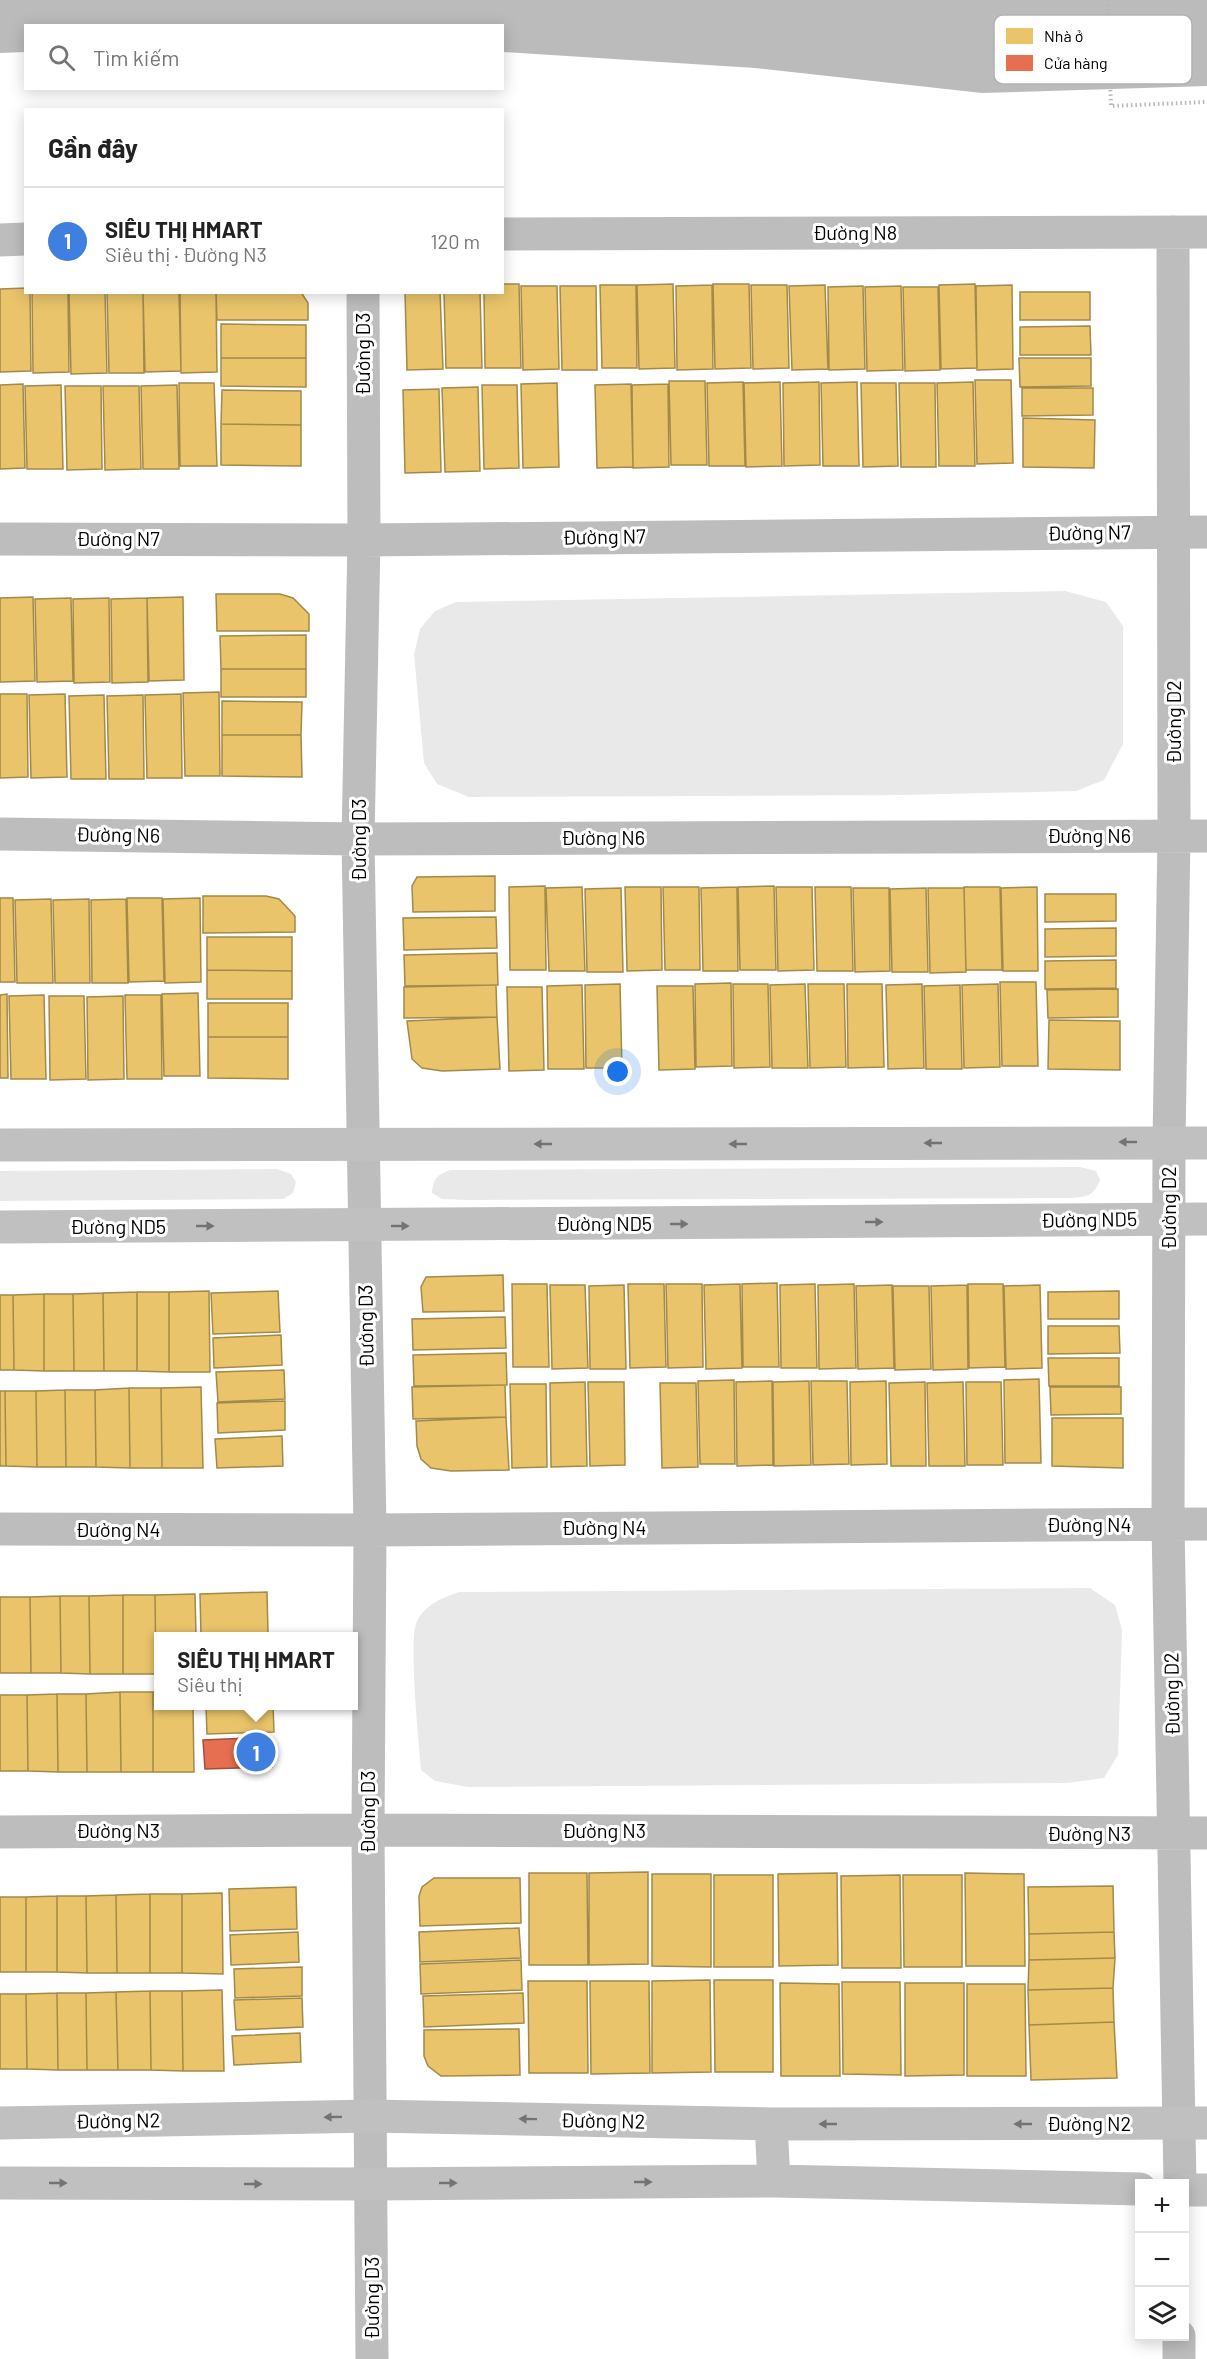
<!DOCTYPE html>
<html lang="vi">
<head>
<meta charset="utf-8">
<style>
  body { margin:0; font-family:Barlow,sans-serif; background:#f6f6f6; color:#222 }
  .controls { position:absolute; right:18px; bottom:18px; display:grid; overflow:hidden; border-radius:0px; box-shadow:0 3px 15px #0003 }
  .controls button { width:54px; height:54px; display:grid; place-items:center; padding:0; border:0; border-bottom:2px solid #e0e0e0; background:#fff; color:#222; font:30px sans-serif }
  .you { position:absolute; left:618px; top:1072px; width:21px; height:21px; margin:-15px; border:4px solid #fff; border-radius:50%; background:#1a73e8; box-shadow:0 0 0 9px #1a73e833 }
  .badge { display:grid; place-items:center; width:39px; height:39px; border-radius:50%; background:#db2777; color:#fff; font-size:20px; font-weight:700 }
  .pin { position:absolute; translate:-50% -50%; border:3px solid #fff; box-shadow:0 2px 6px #0006 }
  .popup { position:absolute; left:154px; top:1632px; width:204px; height:78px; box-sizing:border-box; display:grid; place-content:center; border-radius:0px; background:#fff; filter:drop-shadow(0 2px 4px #0005); font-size:20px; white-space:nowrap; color:#767676 }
  .popup b { font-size:22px; color:#222 }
  .popup::after { content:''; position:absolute; left:50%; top:100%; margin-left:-12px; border:12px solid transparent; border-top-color:#fff }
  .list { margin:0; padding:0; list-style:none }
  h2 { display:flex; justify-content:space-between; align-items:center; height:78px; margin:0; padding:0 24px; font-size:26px }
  h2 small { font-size:20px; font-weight:400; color:#767676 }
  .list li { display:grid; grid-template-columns:39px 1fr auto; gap:18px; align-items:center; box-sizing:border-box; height:108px; padding:0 24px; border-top:2px solid #e0e0e0 }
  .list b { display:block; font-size:22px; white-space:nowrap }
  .list p { margin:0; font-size:20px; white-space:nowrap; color:#767676 }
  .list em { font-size:20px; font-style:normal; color:#767676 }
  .icon { flex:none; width:33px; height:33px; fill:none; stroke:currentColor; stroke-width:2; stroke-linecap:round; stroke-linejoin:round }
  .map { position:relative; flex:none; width:1207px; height:2359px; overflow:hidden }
  .search { position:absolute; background:#fff; box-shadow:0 3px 15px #0003; left:24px; top:24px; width:480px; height:66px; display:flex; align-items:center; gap:15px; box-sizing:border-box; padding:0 21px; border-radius:0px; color:#767676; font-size:22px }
  .panel { position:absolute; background:#fff; box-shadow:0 3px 15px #0003; left:24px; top:108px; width:480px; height:186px; border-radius:0px }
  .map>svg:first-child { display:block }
  .green { fill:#e9e9e9 }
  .water { fill:#bbb }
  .homes { fill:#e9c46a; stroke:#a3894a; stroke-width:1.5 }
  .shops { fill:#e76f51; stroke:#a24e39; stroke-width:1.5 }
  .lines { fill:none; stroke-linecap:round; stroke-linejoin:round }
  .path { stroke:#b8b8b8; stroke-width:4; stroke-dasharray:1.5 3; stroke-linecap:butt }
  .street { stroke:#bdbdbd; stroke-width:33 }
  .secondary { stroke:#c0c0c0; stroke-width:33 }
  .oneway { fill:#737373 }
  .labels { text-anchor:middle; stroke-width:6; stroke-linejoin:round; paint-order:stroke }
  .street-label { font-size:20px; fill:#000; stroke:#fff }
  .key { fill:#fff; stroke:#b2b2b2; stroke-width:1.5 }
  .key-label { font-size:16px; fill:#000 }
</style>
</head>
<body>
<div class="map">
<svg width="1207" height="2359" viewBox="0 0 1207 2359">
  <rect width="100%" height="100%" fill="#fff"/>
  <path class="green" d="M1065 591 1106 602 1123 626V744L1104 780 1076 791 902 795 469 797 437 784 424 763 414 654 420 629 435 611 456 602Z
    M1080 1167 1096 1171 1100 1180C1094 1196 1086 1197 1071 1198L467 1200 442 1199 432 1193C433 1178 438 1174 451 1170Z
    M277 1169 291 1174 296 1182 293 1193 283 1199 0 1201V1171Z
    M1090 1588 1115 1605 1122 1630 1118 1755 1104 1778 1067 1783 468 1787 435 1781 421 1770C419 1744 408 1638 417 1621 426 1604 442 1598 459 1592Z"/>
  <path class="water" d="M0 0H1207V86L982 93 755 68 503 52 502 26H26L25 52 0 53Z"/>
  <path class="homes" d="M502 284H519L521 368H485L484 292H502Z
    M673 284 675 368 639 369 637 285Z
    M713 284H749L751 368 715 369Z
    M975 284 977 368 941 369 939 285Z
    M600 285H636L637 368H602Z
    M712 285 713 369 677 370 676 286Z
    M751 285H787L789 368 753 369Z
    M825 285 828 369 792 370 789 286Z
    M1012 285 1013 369 977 370 976 286Z
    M521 286H557L559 369 523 370Z
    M560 286H596L597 370H562Z
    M863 286 865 369 829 370 828 287Z
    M901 286 903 370 867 371 865 287Z
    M903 287H938L940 370 905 371Z
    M26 288V292H30L31 371 0 372V289Z
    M32 292H68L69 372 33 373Z
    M69 292H105L107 373 71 374Z
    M107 292H143L144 373H109Z
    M143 292H179L181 371 145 372Z
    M180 292H216L217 372 181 373Z
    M216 292H301L308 303V320H217Z
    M405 292H440L443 369 407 370Z
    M444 292H480L482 368H446Z
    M1020 292H1090V320H1020Z
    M221 324 306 325V358H221Z
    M1090 326 1091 355H1020V327Z
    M221 358H306V387L221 386Z
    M1019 358H1091V386L1020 387Z
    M975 380H1011L1013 463 977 464Z
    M669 381H705L707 465H671Z
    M743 382 745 466H709L707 383Z
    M780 382 782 466 746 467 744 383Z
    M819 382 820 465 784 466 783 383Z
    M857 382 859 466H823L821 383Z
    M973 382 975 466H939L937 383Z
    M179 383H214L217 466H180Z
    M557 383 559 467 523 468 521 384Z
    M861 383H896L898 466 863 467Z
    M899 383H935L936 467H901Z
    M23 384 25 468 0 469V385Z
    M631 384 633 467 597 468 595 385Z
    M668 384 669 467 633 468 632 385Z
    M61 385 63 469H27L25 386Z
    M177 385 179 469H143L141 386Z
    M482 385H517L519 468 484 469Z
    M65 386H101L102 469 67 470Z
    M103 386H139L141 469 105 470Z
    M478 387 480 471 445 472 442 388Z
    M1022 388H1093V415L1022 416Z
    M439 389 441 472 405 473 403 390Z
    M222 390 301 391V425L221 424Z
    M1023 418 1095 420 1094 468 1023 467Z
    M221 424 301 425V466L221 465Z
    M216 594H280L293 598 309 614V631H217Z
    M33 597 35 681 0 682V598Z
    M183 597 184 680 149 681 147 598Z
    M71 598 73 681 37 682 35 599Z
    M109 598 110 682 74 683 73 599Z
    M147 598 148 682 112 683 111 599Z
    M306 635V669H221L220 636Z
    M221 669H306V697H221Z
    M219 692 220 776H185L183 693Z
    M0 694H27L28 777 0 778Z
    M65 694 67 777 31 778 29 695Z
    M181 694 182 778H147L145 695Z
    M104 695 106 779H71L69 696Z
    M143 695 144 779H109L107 696Z
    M222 701 302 702 301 735H222Z
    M222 735H301L302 777 222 776Z
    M495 876V911L413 912 412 886 417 877Z
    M545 886 546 970H510L509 887Z
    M774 886 776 970H740L738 887Z
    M582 887 585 971H549L546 888Z
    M625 887H661L662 970 627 971Z
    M663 887H699L700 970H665Z
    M737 887 738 971H703L701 888Z
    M776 887H812L814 970 778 971Z
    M815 887H851L853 971H817Z
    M964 887H1000L1002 970H966Z
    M1037 887 1038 971H1003L1001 888Z
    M621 888 623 972H587L585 889Z
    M853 888H889L890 971 855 972Z
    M926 888 928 972H892L890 889Z
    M928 888H964L966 972 930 973Z
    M1045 894H1116V921L1045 922Z
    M203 896H266L279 899 295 916V932L203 933Z
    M0 898H13L15 982H0Z
    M127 898H162L164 981 129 982Z
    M200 898 201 982 165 983 163 899Z
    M51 899 53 983H17L15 900Z
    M89 899 90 983H55L53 900Z
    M126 899 128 983H92L91 900Z
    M496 917 497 948 404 950 403 918Z
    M1116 928V956L1045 957V929Z
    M207 937H292V971L207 970Z
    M497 953 498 985 405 986 404 955Z
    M1116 960V988L1045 989V961Z
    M207 970 292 971V999H207Z
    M1000 982H1036L1038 1066H1002Z
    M731 983 732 1066 696 1067 695 984Z
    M620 984 622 1068H586L585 985Z
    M733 984H768L770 1067 734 1068Z
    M805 984 808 1068H772L770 985Z
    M808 984H844L846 1067 810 1068Z
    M847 984H882L884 1067 848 1068Z
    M922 984 924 1068 888 1069 886 985Z
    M998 984 1000 1067 964 1068 962 985Z
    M496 985 497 1017 404 1018V987Z
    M582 985 584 1069H548L547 986Z
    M960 985 962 1069H926L924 986Z
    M657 986H693L695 1069 659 1070Z
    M507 987H542L544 1070 509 1071Z
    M1118 989V1017L1048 1018 1047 990Z
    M198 993 200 1076H164L162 994Z
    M7 994 8 1078H0V995Z
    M44 995 46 1079H11L9 996Z
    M125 995H161L162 1079H127Z
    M49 996H84L86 1079 50 1080Z
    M123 996 124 1079 88 1080 87 997Z
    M208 1003H288V1037H208Z
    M497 1017 500 1069 442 1071 422 1068 412 1059 407 1021Z
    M1049 1020 1120 1021V1070L1048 1069Z
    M208 1037H288V1079L208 1078Z
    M503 1275 504 1311 423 1312 421 1287 426 1277Z
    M777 1283 779 1367H743L742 1284Z
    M512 1284H547L549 1367H513Z
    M628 1284H664L666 1367 630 1368Z
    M666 1284H702L703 1367 668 1368Z
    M740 1284 742 1368 706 1369 704 1285Z
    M815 1284 817 1368H781L780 1285Z
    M854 1284 856 1368 819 1369 818 1285Z
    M968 1284H1003L1005 1367 969 1368Z
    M550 1285H585L588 1368 552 1369Z
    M624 1285 626 1369H590L589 1286Z
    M892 1285 894 1368 858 1369 856 1286Z
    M967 1285 968 1369 933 1370 931 1286Z
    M1040 1285 1042 1368 1006 1369 1004 1286Z
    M893 1286H929L931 1369 895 1370Z
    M209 1291 210 1372H169V1292Z
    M278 1291 280 1332 213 1334 211 1293Z
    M1119 1291V1319H1048V1292Z
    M137 1292H169V1372L137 1371Z
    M137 1292V1371H104L103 1293Z
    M103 1293 104 1371H74L73 1294Z
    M44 1294H73L74 1371H44Z
    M44 1294V1371L14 1370 13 1295Z
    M0 1295H13L14 1370H0Z
    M505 1317 506 1348 413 1350 412 1319Z
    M1048 1326H1119L1120 1353 1048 1354Z
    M281 1335 282 1365 214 1368 213 1338Z
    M506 1353 507 1385 414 1386 413 1355Z
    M1048 1358H1119V1386H1049Z
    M284 1370 285 1399 218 1402 216 1372Z
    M1039 1379 1041 1463H1005L1004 1380Z
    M734 1380 735 1464H700L698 1381Z
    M772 1381 773 1465 737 1466 736 1382Z
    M809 1381 811 1465 774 1466 773 1382Z
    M811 1381H847L849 1464 813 1465Z
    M886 1381 887 1464 851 1465 850 1382Z
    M585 1382 587 1466 551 1467 550 1383Z
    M588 1382H624L625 1465 590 1466Z
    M925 1382 926 1466H891L889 1383Z
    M963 1382 965 1466H929L927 1383Z
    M966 1382H1001L1003 1465H967Z
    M660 1383H696L698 1467 662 1468Z
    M510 1384H546L547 1467 512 1468Z
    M505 1385 506 1417 413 1419 412 1387Z
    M201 1387 203 1468H162L161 1388Z
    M1050 1387H1121V1414L1051 1415Z
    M129 1388H161L162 1468H130Z
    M129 1388 130 1468 96 1467 95 1390Z
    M65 1390H95L96 1467H66Z
    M65 1390 66 1467H37L36 1391Z
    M0 1391H5L6 1466H0Z
    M5 1391H36L37 1467 6 1466Z
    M285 1401V1430L218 1433 217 1403Z
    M506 1417 509 1470 451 1471 431 1468 421 1459 417 1446 416 1421Z
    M1052 1418H1123V1468L1052 1466Z
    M282 1436 283 1466 217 1468 215 1439Z
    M267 1592 268 1633 201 1635 200 1594Z
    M195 1594 196 1636H158V1674H156L155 1595Z
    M123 1595H155L156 1674H123Z
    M123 1595V1674H90L89 1596Z
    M60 1596H89L90 1674 61 1673Z
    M60 1596 61 1673H31L30 1597Z
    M0 1597H30L31 1673H0Z
    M120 1692H153V1772H121Z
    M120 1692 121 1772H87L86 1694Z
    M153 1692H158V1706H193L194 1772H153Z
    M57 1694H86L87 1772H58Z
    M57 1694 58 1772 28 1771 27 1695Z
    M0 1695H27L28 1771H0Z
    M206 1706H273L274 1732 207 1734Z
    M648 1872V1964L589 1965V1873Z
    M529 1873H587L588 1965H529Z
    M837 1873 838 1965 779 1966 778 1874Z
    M965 1873 1024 1874 1025 1966H966Z
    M652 1874H711V1967L652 1966Z
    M714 1875H773V1967H714Z
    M900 1875 901 1968H842L841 1876Z
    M903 1875H962V1967H904Z
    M434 1878H520L521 1923 420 1926 419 1896 422 1887Z
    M1113 1886 1114 1932 1029 1934 1028 1887Z
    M296 1887 297 1929 230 1931 229 1889Z
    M222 1893 223 1974 182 1973V1894Z
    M150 1894H182V1973H150Z
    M150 1894V1973H117L116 1895Z
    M116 1895 117 1973H87L86 1896Z
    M57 1896H86L87 1973 57 1972Z
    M57 1896V1972H26V1897Z
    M0 1897H26V1972H0Z
    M519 1928 521 1958 420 1962 419 1932Z
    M298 1932 299 1962 231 1965 230 1935Z
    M1114 1932 1115 1958 1029 1960V1934Z
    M1115 1958 1113 1988 1028 1990 1029 1960Z
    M521 1960 522 1990 421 1994 420 1964Z
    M302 1967V1996L235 1998 234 1969Z
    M710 1980 711 2072 652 2073V1981Z
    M714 1980H773V2072H715Z
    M528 1981H587L588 2073H529Z
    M590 1981H649L650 2073 591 2074Z
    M842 1982H900L901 2075 843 2074Z
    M780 1983 839 1984 840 2076H781Z
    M905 1983H964V2075L905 2076Z
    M967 1984H1025L1026 2076H967Z
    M1113 1988 1114 2022 1029 2025 1028 1990Z
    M222 1990 224 2071H183L182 1991Z
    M150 1991H182L183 2071 151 2070Z
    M150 1991 151 2070H118L116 1992Z
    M116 1992 118 2070H87L86 1993Z
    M57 1993H86L87 2070H58Z
    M57 1993 58 2070 27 2069 26 1994Z
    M523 1993 524 2023 424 2027 423 1996Z
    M0 1994H26L27 2069H0Z
    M302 1998 303 2027 236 2030 234 2000Z
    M1114 2022 1117 2078 1031 2080 1029 2025Z
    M519 2029 520 2075 441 2076 428 2066 424 2056V2030Z
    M300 2033 301 2062 234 2065 232 2036Z"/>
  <path class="shops" d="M271 1737 272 1767 205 1769 203 1740Z"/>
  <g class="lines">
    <path class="path" d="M1107 0 1111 106 1207 102"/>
    <path class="street" d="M1173 232 1174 836 1169 1142 1168 1524 1180 2184
      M502 234 1207 232
      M0 240 26 239
      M363 292 364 540 358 839 370 1530 368 1830 372 2359
      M0 539 364 540 1207 532
      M0 834 358 839 1207 836
      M0 1529 370 1530 1207 1524
      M0 1832 368 1830 1207 1833
      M1179 2336V2359"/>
    <path class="secondary" d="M0 1145 1207 1143
      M0 1227 1207 1219
      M0 2123 371 2116 771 2124 1207 2123
      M771 2124 774 2181
      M0 2183 371 2184 774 2181 1140 2189
      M1184 2190H1207"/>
  </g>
  <defs><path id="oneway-solid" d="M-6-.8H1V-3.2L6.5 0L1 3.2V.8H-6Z" transform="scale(1.5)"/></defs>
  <g class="oneway">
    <use href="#oneway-solid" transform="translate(1128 1142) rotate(180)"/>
    <use href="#oneway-solid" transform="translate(933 1143) rotate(180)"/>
    <use href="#oneway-solid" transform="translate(543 1144) rotate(180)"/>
    <use href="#oneway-solid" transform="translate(738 1144) rotate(180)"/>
    <use href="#oneway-solid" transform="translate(874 1222)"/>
    <use href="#oneway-solid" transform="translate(679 1224)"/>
    <use href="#oneway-solid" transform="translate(205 1226)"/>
    <use href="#oneway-solid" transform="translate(400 1226)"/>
    <use href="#oneway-solid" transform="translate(333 2117) rotate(179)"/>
    <use href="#oneway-solid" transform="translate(528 2119) rotate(-179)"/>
    <use href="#oneway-solid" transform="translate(828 2124) rotate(180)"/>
    <use href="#oneway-solid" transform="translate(1023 2124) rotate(180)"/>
    <use href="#oneway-solid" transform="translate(643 2182)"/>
    <use href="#oneway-solid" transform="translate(58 2183)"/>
    <use href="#oneway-solid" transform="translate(448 2183)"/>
    <use href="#oneway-solid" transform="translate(253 2184)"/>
  </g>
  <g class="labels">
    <g class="street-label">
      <text x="855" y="240">Đường N8</text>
      <text transform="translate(363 354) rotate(-90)" y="7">Đường D3</text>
      <text transform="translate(1089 533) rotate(-1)" y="7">Đường N7</text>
      <text transform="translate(604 537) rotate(-1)" y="7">Đường N7</text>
      <text x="118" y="546">Đường N7</text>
      <text transform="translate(1174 722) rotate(-90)" y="7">Đường D2</text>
      <text transform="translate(118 835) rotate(1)" y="7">Đường N6</text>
      <text x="1089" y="843">Đường N6</text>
      <text x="603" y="845">Đường N6</text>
      <text transform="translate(359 840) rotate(-90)" y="7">Đường D3</text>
      <text transform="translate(1169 1208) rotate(-90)" y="7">Đường D2</text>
      <text transform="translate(1089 1220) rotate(-1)" y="7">Đường ND5</text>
      <text x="604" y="1231">Đường ND5</text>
      <text x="118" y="1234">Đường ND5</text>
      <text transform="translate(366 1326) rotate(-91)" y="7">Đường D3</text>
      <text x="1089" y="1532">Đường N4</text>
      <text x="604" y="1535">Đường N4</text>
      <text x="118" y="1537">Đường N4</text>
      <text transform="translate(1172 1694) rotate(-91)" y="7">Đường D2</text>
      <text transform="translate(368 1812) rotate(-90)" y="7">Đường D3</text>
      <text x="118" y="1838">Đường N3</text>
      <text x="604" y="1838">Đường N3</text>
      <text x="1089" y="1841">Đường N3</text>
      <text transform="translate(118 2121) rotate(-1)" y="7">Đường N2</text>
      <text transform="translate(603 2121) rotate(1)" y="7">Đường N2</text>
      <text x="1089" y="2131">Đường N2</text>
      <text transform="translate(372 2298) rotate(-90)" y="7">Đường D3</text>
    </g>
  </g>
  <rect x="994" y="15" width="198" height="69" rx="9" class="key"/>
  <rect x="1006" y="28" width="27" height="16" fill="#e9c46a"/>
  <rect x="1006" y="55" width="27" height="16" fill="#e76f51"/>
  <g class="key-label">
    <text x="1044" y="42">Nhà ở</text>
    <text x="1044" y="69">Cửa hàng</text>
  </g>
</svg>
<div class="controls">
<button>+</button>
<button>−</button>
<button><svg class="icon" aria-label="layers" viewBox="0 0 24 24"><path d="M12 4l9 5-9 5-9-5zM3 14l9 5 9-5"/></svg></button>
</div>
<div class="you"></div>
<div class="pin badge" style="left:256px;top:1752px;background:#3f7fe0">1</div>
<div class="popup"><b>SIÊU THỊ HMART</b>Siêu thị</div>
<div class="search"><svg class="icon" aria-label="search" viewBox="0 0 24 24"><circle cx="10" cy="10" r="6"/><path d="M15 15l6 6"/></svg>Tìm kiếm</div>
<section class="panel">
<h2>Gần đây<small></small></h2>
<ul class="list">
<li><span class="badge" style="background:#3f7fe0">1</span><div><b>SIÊU THỊ HMART</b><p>Siêu thị · Đường N3</p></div><em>120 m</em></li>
</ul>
</section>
</div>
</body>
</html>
